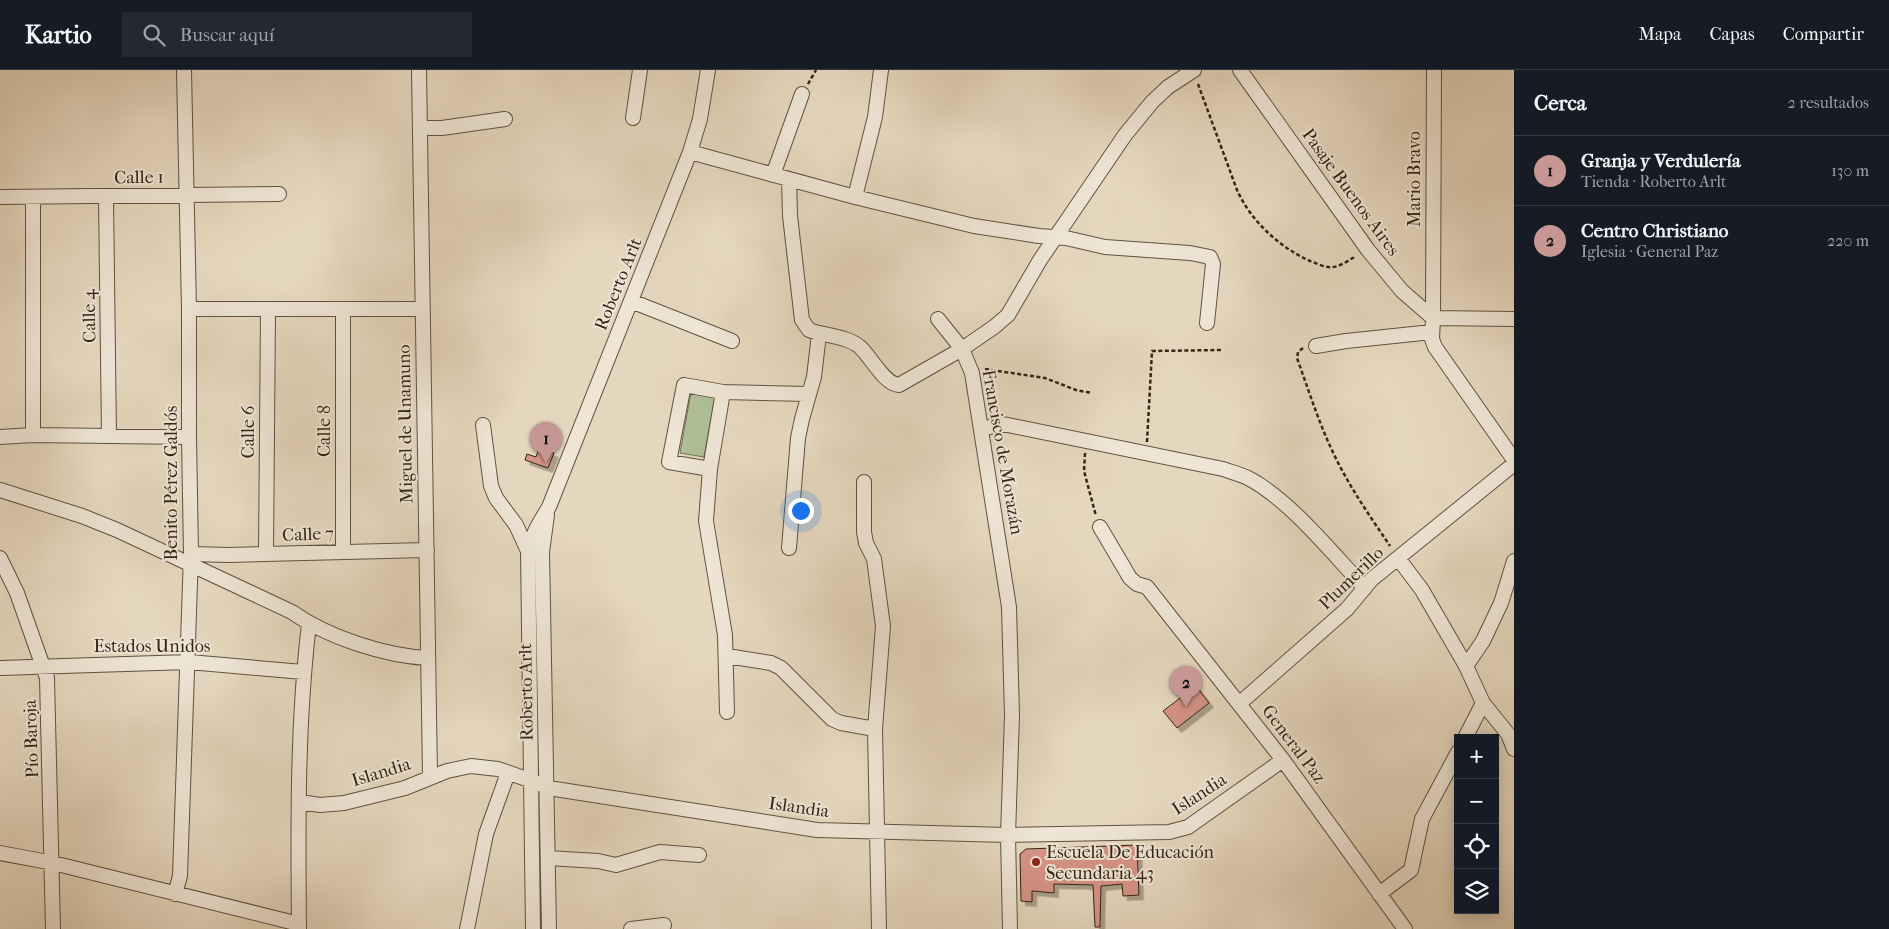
<!DOCTYPE html>
<html lang="es">
<head>
<meta charset="utf-8">
<style>
  body { margin:0; font-family:"IM FELL French Canon",serif; background:#242831; color:#f1f3f6 }
  .controls { position:absolute; right:15px; bottom:15px; display:grid; overflow:hidden; border-radius:0px; box-shadow:0 2px 12px #0003 }
  .controls button { width:45px; height:45px; display:grid; place-items:center; padding:0; border:0; border-bottom:1px solid #363941; background:#171b24; color:#f1f3f6; font:25px sans-serif }
  .you { position:absolute; left:800px; top:440px; width:18px; height:18px; margin:-12px; border:4px solid #fff; border-radius:50%; background:#1a73e8; box-shadow:0 0 0 8px #1a73e833 }
  .badge { display:grid; place-items:center; width:32px; height:32px; border-radius:50%; background:#c59692; color:#111; font-size:16px; font-weight:700 }
  .pin { position:absolute; translate:-50% -41px; filter:drop-shadow(0 1px 2px #0008) }
  .pin::after { content:''; position:absolute; top:26px; width:18px; height:15px; background:inherit; clip-path:polygon(0 0,100% 0,50% 100%) }
  .list { margin:0; padding:0; list-style:none }
  h2 { display:flex; justify-content:space-between; align-items:center; height:65px; margin:0; padding:0 20px; font-size:21px }
  h2 small { font-size:16px; font-weight:400; color:#9ea1a6 }
  .list li { display:grid; grid-template-columns:32px 1fr auto; gap:15px; align-items:center; box-sizing:border-box; height:70px; padding:0 20px; border-top:1px solid #363941 }
  .list b { display:block; font-size:19px; white-space:nowrap }
  .list p { margin:0; font-size:16px; white-space:nowrap; color:#9ea1a6 }
  .list em { font-size:16px; font-style:normal; color:#9ea1a6 }
  .icon { flex:none; width:28px; height:28px; fill:none; stroke:currentColor; stroke-width:2; stroke-linecap:round; stroke-linejoin:round }
  .map { position:relative; flex:none; width:1514px; height:859px; overflow:hidden }
  header { display:flex; align-items:center; gap:30px; box-sizing:border-box; height:70px; padding:0 25px; background:#171b24; border-bottom:1px solid #363941 }
  header strong { font-size:24px }
  nav { display:flex; gap:28px; margin-inline-start:auto; font-size:18px }
  .search { width:350px; height:45px; background:#242831; display:flex; align-items:center; gap:12px; box-sizing:border-box; padding:0 18px; border-radius:0px; color:#9ea1a6; font-size:19px }
  main { display:flex }
  aside { flex:1; background:#171b24 }
  .map>svg:first-child { display:block }
  .pitch { fill:#afbf96; stroke:#717256 }
  .building { fill:#d69386; stroke:#332515; filter:url(#shadow) }
  .lines { fill:none; stroke-linecap:round; stroke-linejoin:round }
  .minor-casing { stroke:#60523f; stroke-width:16 }
  .path { stroke:#332515; stroke-width:2.5; stroke-dasharray:4 2.5; stroke-linecap:butt }
  .minor { stroke:#eee5d5; stroke-width:14 }
  .poi-dot { fill:#8f2418; stroke:#eee5d5; stroke-width:2 }
  .labels { text-anchor:middle; stroke-width:4; stroke-linejoin:round; paint-order:stroke }
  .street-label { font-size:18px; fill:#332515; stroke:#eee5d5 }
  .poi-label { font-size:18px; fill:#332515; stroke:#eee5d5; text-anchor:start }
</style>
</head>
<body>
<header>
<strong>Kartio</strong>
<div class="search"><svg class="icon" aria-label="search" viewBox="0 0 24 24"><circle cx="10" cy="10" r="6"/><path d="M15 15l6 6"/></svg>Buscar aquí</div>
<nav><a>Mapa</a><a>Capas</a><a>Compartir</a></nav>
</header>
<main>
<div class="map">
<svg width="1514" height="859" viewBox="0 0 1514 859">
  <defs>
    <filter id="shadow"><feDropShadow dx="4.5" dy="4.5" stdDeviation="0" flood-color="#0004"/></filter>
  </defs>
  <rect width="100%" height="100%" fill="#e5d7be"/>
  <filter id="stains"><feTurbulence type="fractalNoise" baseFrequency=".004" numOctaves="4"/><feColorMatrix values="0 0 0 0 .2 0 0 0 0 .09 0 0 0 0 .02 0 0 0 .5 -.17"/></filter>
  <radialGradient id="worn" r=".72"><stop offset=".6" stop-color="#630" stop-opacity="0"/><stop offset="1" stop-color="#630" stop-opacity=".3"/></radialGradient>
  <path class="pitch" d="M691 322 715 326 704 387 680 383Z"/>
  <path class="building" d="M539 378 554 383 548 398 525 390 527 384 536 387Z
    M1196 616 1209 633 1177 658 1163 641Z
    M1137 775 1139 825 1123 826 1122 814 1101 816 1100 857H1095L1093 815 1054 814V823L1032 821V832L1021 831 1020 784 1026 779Z"/>
  <g class="lines">
    <defs>
      <path id="minor" d="M419 0 430 706
        M1240 0 1368 180 1402 221 1433 248 1432 269 1435 277 1514 390
        M1434 0 1433 248 1514 249
        M633 48 640 0
        M420 58H442L505 49
        M690 82 855 127 974 156 1039 166 1066 168 1105 177 1190 183 1210 187 1213 194 1207 253
        M773 105 802 24
        M789 109 790 146 802 250 809 260C825 266 847 266 860 277 871 287 884 314 899 315L962 279 938 249
        M0 127 279 124
        M33 127V365
        M106 127 109 366
        M855 127 875 47 881 0
        M631 231 732 271
        M189 239H422
        M1316 276 1346 271 1432 262
        M723 322 710 399 706 451 725 565 727 642
        M483 355 491 416 496 428 516 455 528 481
        M981 359 1003 354 1223 399C1231 402 1240 404 1248 408 1289 429 1333 484 1365 518
        M0 367 33 365 189 367
        M710 399 669 392 684 315 723 322 808 324
        M864 412V462L866 473 874 489 883 556 875 659 879 859
        M0 420 82 446 117 460 292 542C327 567 385 586 428 588
        M547 445 542 482 549 859
        M1100 457 1130 508 1137 514 1147 517 1283 690 1405 859
        M789 478 798 368 802 349 814 307 819 264
        M343 482V239
        M191 484 229 485 427 480
        M266 484 268 240
        M0 488 17 523 47 608 53 859
        M1398 488 1422 520 1466 596 1483 633 1508 664 1514 679
        M727 586 771 593 781 598 832 649 841 653 875 659
        M1466 596 1483 571 1501 533 1514 491
        M0 598 189 592 303 602
        M1240 633 1347 539 1372 509 1514 394
        M1465 668 1483 633
        M300 732 320 735 344 733 405 718 447 701 471 696 498 699 555 719 817 760 1008 765 1169 762 1188 757 1283 690
        M0 783 53 793 299 854
        M548 788 598 791 616 795 660 782 699 785
        M175 824 180 806 191 484 189 367V239L184 0
        M1379 824 1411 800 1422 749 1458 682
        M299 859C298 758 297 655 309 554
        M467 859 486 764 508 703
        M533 859 528 481C532 464 540 452 549 437L690 82 700 49 708 0
        M631 859 664 855
        M1010 859 1008 765 1012 645 1009 537 972 303 962 279 994 257 1008 245 1040 190 1125 65 1152 32 1168 17 1194 0"/>
    </defs>
    <use href="#minor" class="minor-casing"/>
    <path class="path" d="M808 14 816 0
      M1198 14 1237 120C1251 151 1279 177 1310 191 1316 193 1325 198 1332 197 1340 197 1349 190 1356 186
      M1303 278 1298 282 1297 288C1311 327 1323 366 1343 402 1357 428 1374 452 1390 476
      M985 299 1045 308 1076 320 1092 323
      M1147 372 1152 281 1222 280
      M1085 383 1084 401 1096 446"/>
    <use href="#minor" class="minor"/>
  </g>
  <circle class="poi-dot" cx="1036" cy="792" r="5"/>
  <g class="labels">
    <g class="street-label">
      <text transform="translate(139 107) rotate(-1)" y="6">Calle 1</text>
      <text transform="translate(1414 109) rotate(-90)" y="6">Mario Bravo</text>
      <text transform="translate(1351 122) rotate(54)" y="6">Pasaje Buenos Aires</text>
      <text transform="translate(618 214) rotate(-68)" y="6">Roberto Arlt</text>
      <text transform="translate(89 246) rotate(-91)" y="6">Calle 4</text>
      <text transform="translate(405 354) rotate(-91)" y="6">Miguel de Unamuno</text>
      <text transform="translate(324 361) rotate(-90)" y="6">Calle 8</text>
      <text transform="translate(248 362) rotate(-90)" y="6">Calle 6</text>
      <text transform="translate(1003 382) rotate(80)" y="6">Francisco de Morazán</text>
      <text transform="translate(171 413) rotate(-90)" y="6">Benito Pérez Galdós</text>
      <text transform="translate(308 464) rotate(-2)" y="6">Calle 7</text>
      <text transform="translate(1351 508) rotate(-44)" y="6">Plumerillo</text>
      <text x="152" y="582">Estados Unidos</text>
      <text transform="translate(526 622) rotate(-91)" y="6">Roberto Arlt</text>
      <text transform="translate(31 669) rotate(-92)" y="6">Pío Baroja</text>
      <text transform="translate(1294 674) rotate(53)" y="6">General Paz</text>
      <text transform="translate(381 702) rotate(-17)" y="6">Islandia</text>
      <text transform="translate(1199 724) rotate(-33)" y="6">Islandia</text>
      <text transform="translate(799 737) rotate(8)" y="6">Islandia</text>
    </g>
    <g class="poi-label">
      <text x="1046" y="788">Escuela De Educación<tspan x="1046" dy="21">Secundaria 43</tspan></text>
    </g>
  </g>
  <rect width="100%" height="100%" filter="url(#stains)"/>
  <rect width="100%" height="100%" fill="url(#worn)"/>
</svg>
<div class="controls">
<button>+</button>
<button>−</button>
<button><svg class="icon" aria-label="locate" viewBox="0 0 24 24"><circle cx="12" cy="12" r="6"/><path d="M12 2v4M12 18v4M2 12h4M18 12h4"/></svg></button>
<button><svg class="icon" aria-label="layers" viewBox="0 0 24 24"><path d="M12 4l9 5-9 5-9-5zM3 14l9 5 9-5"/></svg></button>
</div>
<div class="you"></div>
<div class="pin badge" style="left:546px;top:393px">1</div>
<div class="pin badge" style="left:1186px;top:637px">2</div>
</div>
<aside>
<h2>Cerca<small>2 resultados</small></h2>
<ul class="list">
<li><span class="badge">1</span><div><b>Granja y Verdulería</b><p>Tienda · Roberto Arlt</p></div><em>130 m</em></li>
<li><span class="badge">2</span><div><b>Centro Christiano</b><p>Iglesia · General Paz</p></div><em>220 m</em></li>
</ul>
</aside>
</main>
</body>
</html>
